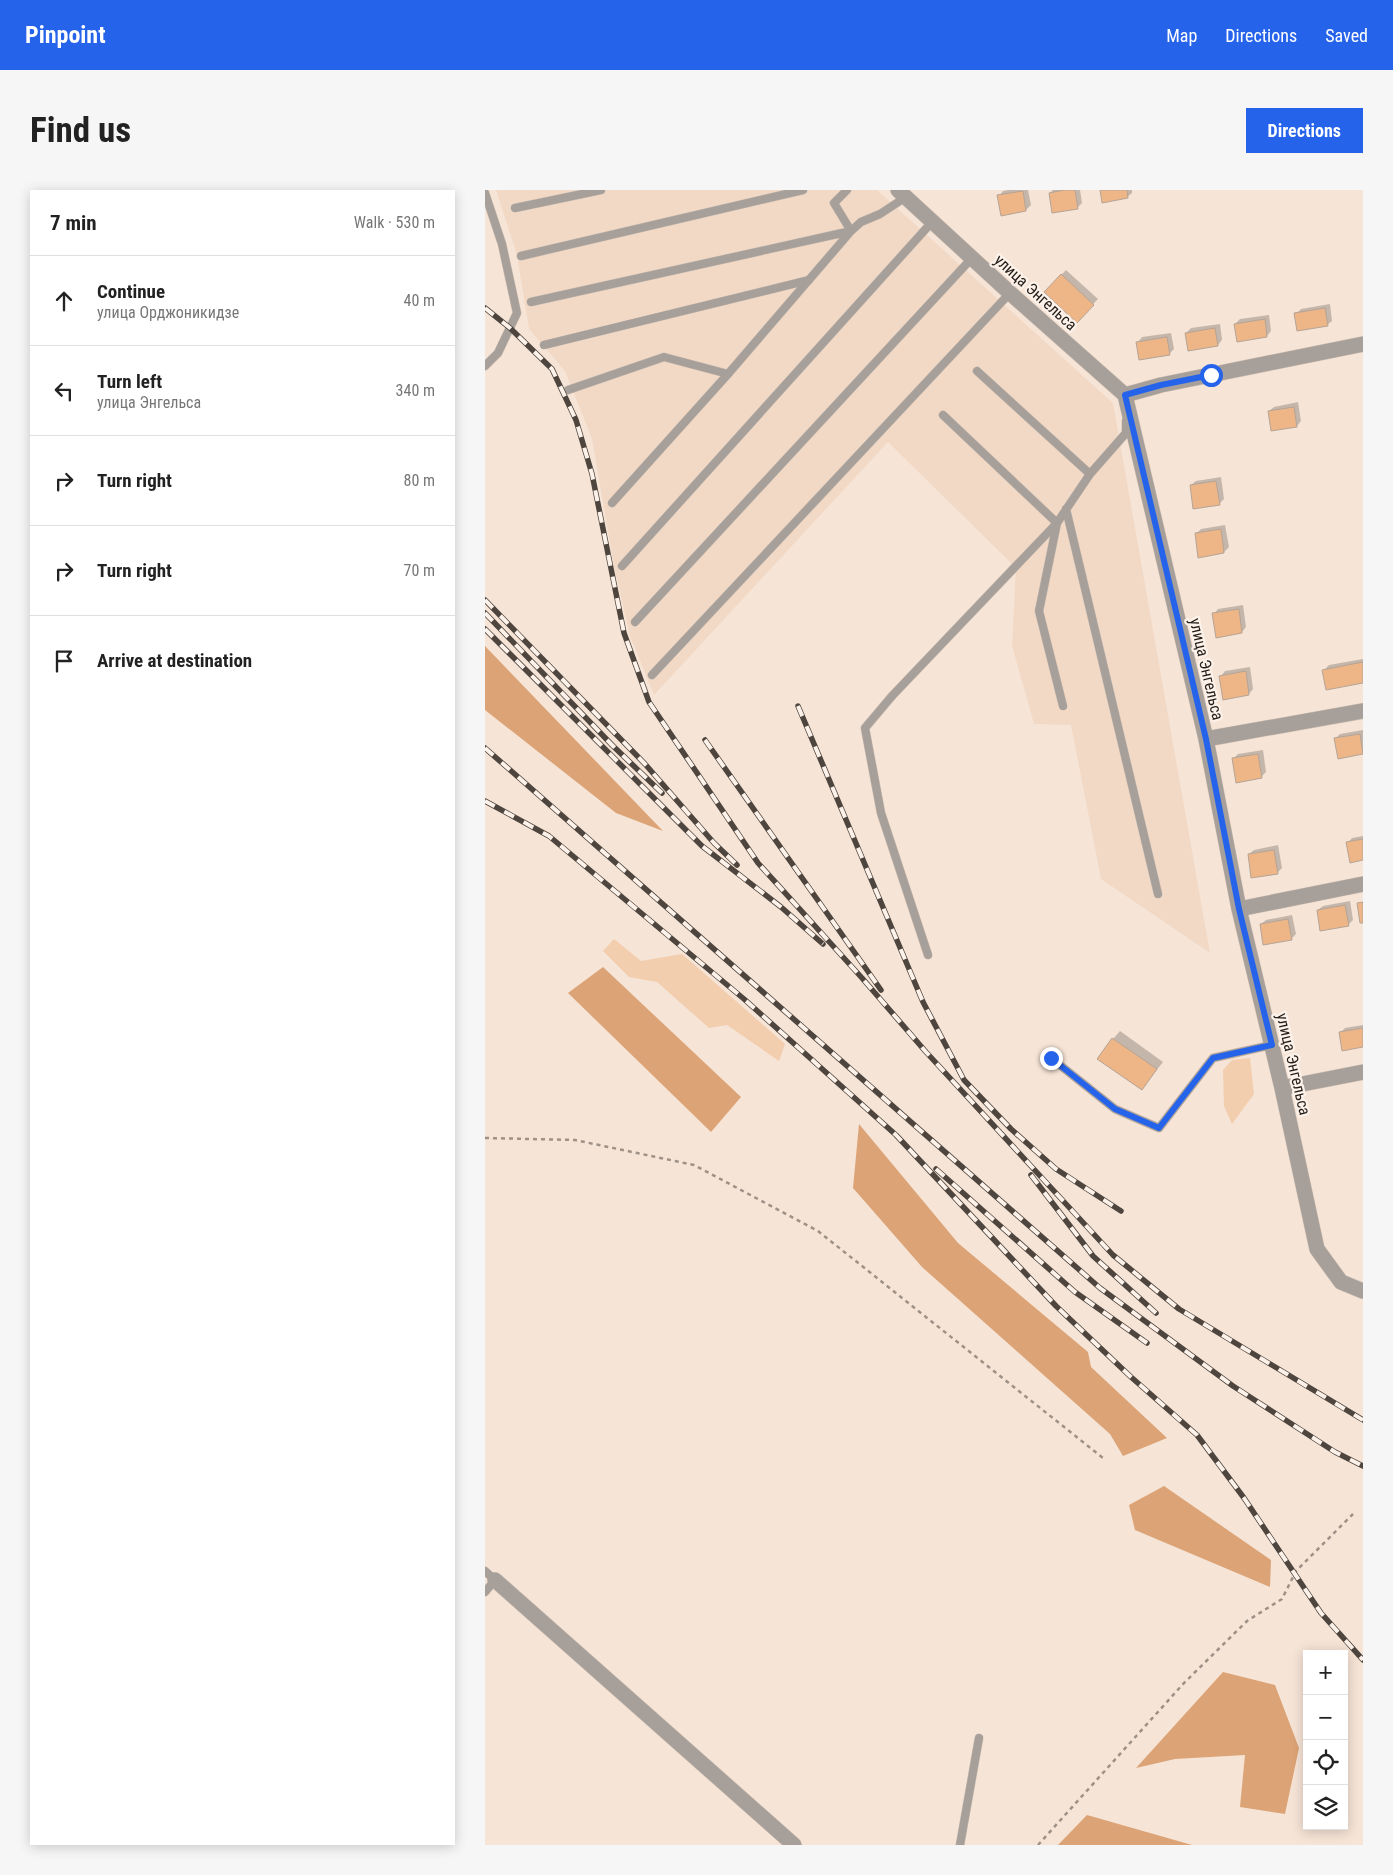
<!DOCTYPE html>
<html lang="en">
<head>
<meta charset="utf-8">
<style>
  body { margin:0; font-family:"Roboto Condensed",sans-serif; background:#f6f6f6; color:#222 }
  .controls { position:absolute; right:15px; bottom:15px; display:grid; overflow:hidden; border-radius:0px; box-shadow:0 2px 12px #0003 }
  .controls button { width:45px; height:45px; display:grid; place-items:center; padding:0; border:0; border-bottom:1px solid #e0e0e0; background:#fff; color:#222; font:25px sans-serif }
  .stop { position:absolute; width:15px; height:15px; margin:-11px; border:4px solid #2563eb; border-radius:50%; background:#fff }
  .stop.end { background:#2563eb; border-color:#fff; box-shadow:0 1px 5px #0008 }
  .list { margin:0; padding:0; list-style:none }
  h2 { display:flex; justify-content:space-between; align-items:center; height:65px; margin:0; padding:0 20px; font-size:21px }
  h2 small { font-size:16px; font-weight:400; color:#767676 }
  .list li { display:grid; grid-template-columns:32px 1fr auto; gap:15px; align-items:center; box-sizing:border-box; height:90px; padding:0 20px; border-top:1px solid #e0e0e0 }
  .list b { display:block; font-size:19px; white-space:nowrap }
  .list p { margin:0; font-size:16px; white-space:nowrap; color:#767676 }
  .list em { font-size:16px; font-style:normal; color:#767676 }
  .icon { flex:none; width:28px; height:28px; fill:none; stroke:currentColor; stroke-width:2; stroke-linecap:round; stroke-linejoin:round }
  .map { position:relative; flex:none; width:878px; height:1655px; overflow:hidden; border-radius:0px }
  header { display:flex; align-items:center; gap:30px; box-sizing:border-box; height:70px; padding:0 25px; background:#2563eb; color:#fff }
  header strong { font-size:24px }
  nav { display:flex; gap:28px; margin-inline-start:auto; font-size:18px }
  .intro { display:flex; align-items:center; justify-content:space-between; box-sizing:border-box; height:120px; padding:0 30px }
  h1 { margin:0; font-size:35px }
  .button { padding:12px 22px; border-radius:0px; background:#2563eb; color:#fff; font-size:18px; font-weight:700 }
  main { display:flex; gap:30px; padding:0 30px }
  aside { flex:1; background:#fff; border-radius:0px; box-shadow:0 2px 12px #0003 }
  .map>svg:first-child { display:block }
  .built { fill:#f2d9c6 }
  .green { fill:#f2cdae }
  .forest { fill:#dca476 }
  .shadow { fill:#0003 }
  .building { fill:#eeb687; stroke:#b5a497 }
  .lines { fill:none; stroke-linecap:round; stroke-linejoin:round }
  .service-casing { stroke:#d0c0b4; stroke-width:9 }
  .minor-casing { stroke:#d0c0b4; stroke-width:16 }
  .path { stroke:#9e9187; stroke-width:2.5; stroke-dasharray:4 4; stroke-linecap:butt }
  .service { stroke:#a7a09a; stroke-width:8 }
  .minor { stroke:#a7a09a; stroke-width:15 }
  .rail-casing { stroke:#4d453e; stroke-width:5.5 }
  .rail { stroke:#fdf2ea; stroke-width:4; stroke-dasharray:11; stroke-linecap:butt }
  .route { stroke:#2563eb; stroke-width:6 }
  .labels { text-anchor:middle; stroke-width:4.5; stroke-linejoin:round; paint-order:stroke }
  .street-label { font-size:16px; fill:#231d18; stroke:#fdf2ea }
</style>
</head>
<body>
<header>
<strong>Pinpoint</strong>
<nav><a>Map</a><a>Directions</a><a>Saved</a></nav>
</header>
<div class="intro"><h1>Find us</h1><a class="button">Directions</a></div>
<main>
<aside>
<h2>7 min<small>Walk · 530 m</small></h2>
<ul class="list">
<li><svg class="icon" aria-label="ahead" viewBox="0 0 24 24"><path d="M12 20V5M6 11l6-6 6 6"/></svg><div><b>Continue</b><p>улица Орджоникидзе</p></div><em>40 m</em></li>
<li><svg class="icon" aria-label="left" viewBox="0 0 24 24"><path d="M17 20v-9H6M10 6l-5 5 5 5"/></svg><div><b>Turn left</b><p>улица Энгельса</p></div><em>340 m</em></li>
<li><svg class="icon" aria-label="right" viewBox="0 0 24 24"><path d="M7 20v-9h11M14 6l5 5-5 5"/></svg><div><b>Turn right</b></div><em>80 m</em></li>
<li><svg class="icon" aria-label="right" viewBox="0 0 24 24"><path d="M7 20v-9h11M14 6l5 5-5 5"/></svg><div><b>Turn right</b></div><em>70 m</em></li>
<li><svg class="icon" aria-label="arrive" viewBox="0 0 24 24"><path d="M6 21V4h12l-3 4 3 4H6"/></svg><div><b>Arrive at destination</b></div></li>
</ul>
</aside>
<div class="map">
<svg width="878" height="1655" viewBox="0 0 878 1655">
  <rect width="100%" height="100%" fill="#f6e4d6"/>
  <path class="built" d="M11 0H392L628 213 725 763 616 689 586 535 549 534 527 456 531 378 403 252 169 505 145 446 129 376 107 249 80 181 44 139 32 65Z"/>
  <path class="green" d="M129 749 156 771 197 764 300 854 294 871 242 835 224 838 172 792 144 787 118 761Z
    M765 868 769 904 747 934 739 916 738 880 747 870Z"/>
  <path class="forest" d="M0 456 178 641 131 623 0 520Z
    M118 777 256 907 226 942 83 803Z
    M374 934 473 1053 603 1162 606 1177 682 1248 638 1266 625 1244 437 1077 368 998Z
    M679 1296 786 1370 785 1397 650 1340 644 1315Z
    M738 1482 790 1495 814 1558 800 1624 755 1617 760 1565 690 1569 651 1578Z
    M602 1625 707 1655H573Z"/>
  <path class="shadow" d="M523 0H543L546 15 541 20 514 6 518 1Z
    M568 0H595L597 13 592 18 565 3Z
    M616 0H647V3L642 7Z
    M581 80 613 109 592 131 560 102Z
    M845 114 847 131 842 135 811 124 816 119Z
    M784 125 786 141 782 146 750 134 755 129Z
    M735 134 737 150 733 155 701 143 706 138Z
    M686 143 689 159 684 164 653 152 657 147Z
    M813 212 816 231 812 236 784 221 789 217Z
    M736 287 739 309 734 314 706 295 711 291Z
    M740 335 744 357 739 362 711 344 716 339Z
    M758 415 761 437 757 442 729 424 733 419Z
    M878 469V492L842 499 839 480 844 475Z
    M765 477 768 499 764 504 736 486 740 481Z
    M878 540V563L854 567 851 548 855 544Z
    M778 560 781 582 776 587 748 569 753 564Z
    M878 646V669L866 672 863 653 867 648Z
    M793 655 797 678 792 683 764 664 769 660Z
    M865 711 868 730 863 735 833 720 838 716Z
    M807 725 811 744 806 749 776 734 781 730Z
    M878 835V856L858 860 855 843 860 838Z
    M635 841 678 872 657 899 628 849Z"/>
  <path class="building" d="M579 0H590L593 19 567 23 564 3Z
    M615 0H642L643 8 617 13Z
    M538 1 541 21 516 26 512 5Z
    M576 84 609 115 592 133 559 102Z
    M840 118 843 136 812 141 809 123Z
    M780 129 782 147 752 152 749 134Z
    M730 138 733 156 703 161 700 143Z
    M682 147 685 165 654 170 651 152Z
    M809 217 812 237 786 241 783 221Z
    M731 291 735 315 708 319 705 295Z
    M736 339 739 363 713 368 710 343Z
    M754 419 757 443 731 448 727 423Z
    M878 472V493L841 500 837 480Z
    M761 481 764 505 738 510 734 486Z
    M875 544 878 564 853 569 849 548Z
    M773 564 777 588 751 593 747 568Z
    M878 649V670L865 673 861 652Z
    M789 660 793 684 766 688 763 664Z
    M878 712V733H875L872 713Z
    M860 715 864 736 835 741 832 720Z
    M803 729 807 750 778 755 775 734Z
    M878 838V857L857 861 854 842Z
    M627 848 672 879 657 900 612 869Z"/>
  <g class="lines">
    <defs>
      <path id="service" d="M0 3 17 54 32 123 13 163 0 176
        M30 18 116 0
        M36 66 318 0
        M46 112 366 41 349 13 362 0
        M59 155 324 90
        M492 181 605 284
        M83 200 179 167 243 184
        M458 225 572 333 554 421 578 516
        M127 313 243 184 366 41 376 32 395 24 421 7
        M581 319 673 704
        M137 376 447 32
        M150 432 487 68
        M167 485 525 103
        M443 765 396 623 380 538 407 506 572 333 605 284 641 243V231
        M566 868 630 919 674 938 728 868 787 855
        M0 1381 10 1390 0 1402
        M475 1655 494 1548"/>
      <path id="minor" d="M413 0 525 103 640 205 721 549 754 719 797 898 832 1059 856 1092 878 1101
        M640 205 676 195 878 154
        M721 549 878 521
        M754 719 878 694
        M797 898 878 882
        M10 1390 309 1655"/>
    </defs>
    <use href="#service" class="service-casing"/>
    <use href="#minor" class="minor-casing"/>
    <path class="path" d="M0 948 90 950 209 975 333 1041 618 1268
      M553 1655 699 1493 762 1431 797 1409 811 1381 868 1324"/>
    <use href="#service" class="service"/>
    <use href="#minor" class="minor"/>
    <defs>
      <path id="rail" d="M0 118 25 138 67 179 91 230 107 284 139 443 164 512 273 673 377 788 441 862 628 1065 694 1119 878 1230
        M0 410 160 574 229 653 252 675
        M0 423 128 556 177 603
        M0 439 217 656 296 717 338 754
        M313 516 438 812 479 890 526 939 571 979 636 1021
        M220 550 396 800
        M0 558 615 1098 748 1196 850 1262 878 1276
        M0 611 64 646 259 809 411 945 571 1116 646 1187 712 1245 759 1308 836 1423 878 1470
        M451 979 590 1102 662 1153
        M546 985 608 1066 671 1123"/>
    </defs>
    <use href="#rail" class="rail-casing"/>
    <use href="#rail" class="rail"/>
  </g>
  <g class="lines">
    <path class="route" d="M566 868 630 919 674 938 728 868 787 855 754 719 721 549 640 205 676 195 726 185"/>
  </g>
  <g class="labels">
    <g class="street-label">
      <text transform="translate(551 102) rotate(42)" y="6">улица Энгельса</text>
      <text transform="translate(722 479) rotate(77)" y="6">улица Энгельса</text>
      <text transform="translate(809 874) rotate(77)" y="6">улица Энгельса</text>
    </g>
  </g>
</svg>
<div class="controls">
<button>+</button>
<button>−</button>
<button><svg class="icon" aria-label="locate" viewBox="0 0 24 24"><circle cx="12" cy="12" r="6"/><path d="M12 2v4M12 18v4M2 12h4M18 12h4"/></svg></button>
<button><svg class="icon" aria-label="layers" viewBox="0 0 24 24"><path d="M12 4l9 5-9 5-9-5zM3 14l9 5 9-5"/></svg></button>
</div>
<div class="stop" style="left:726px;top:185px"></div>
<div class="stop end" style="left:566px;top:868px"></div>
</div>
</main>
</body>
</html>
